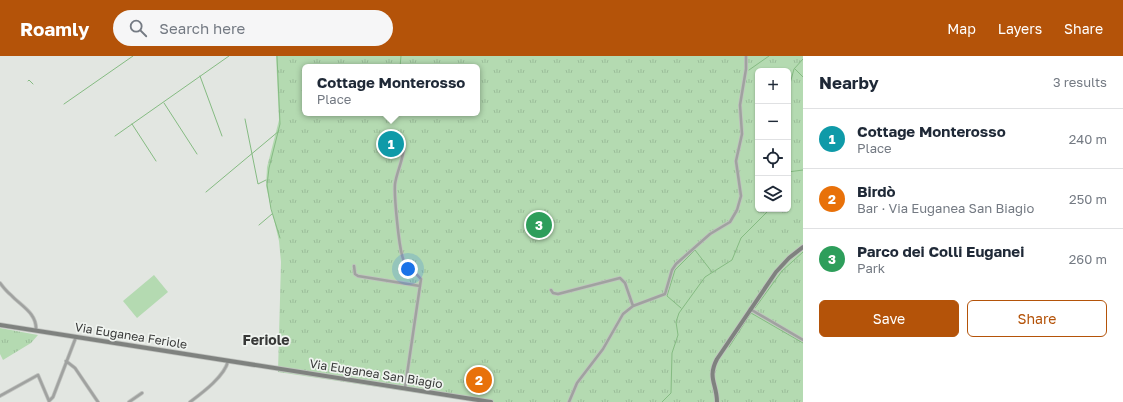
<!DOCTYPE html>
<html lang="en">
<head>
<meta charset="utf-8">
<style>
  body { margin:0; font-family:"Golos Text",sans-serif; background:#f6f6f7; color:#1f2937 }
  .controls { position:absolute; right:12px; top:12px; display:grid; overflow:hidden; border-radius:6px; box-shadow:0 1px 3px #0004 }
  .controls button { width:36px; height:36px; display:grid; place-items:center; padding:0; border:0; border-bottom:1px solid #e0e1e3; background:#fff; color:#1f2937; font:20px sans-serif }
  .you { position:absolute; left:408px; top:213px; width:14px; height:14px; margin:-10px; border:3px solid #fff; border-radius:50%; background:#1a73e8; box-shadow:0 0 0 6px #1a73e833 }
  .badge { display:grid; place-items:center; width:26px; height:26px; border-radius:50%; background:#b45309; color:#fff; font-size:13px; font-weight:700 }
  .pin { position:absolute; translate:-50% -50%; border:2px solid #fff; box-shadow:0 1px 4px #0006 }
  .popup { position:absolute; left:302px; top:8px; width:178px; height:52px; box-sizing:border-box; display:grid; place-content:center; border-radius:6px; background:#fff; filter:drop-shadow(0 1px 3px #0005); font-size:13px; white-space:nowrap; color:#747a83 }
  .popup b { font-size:15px; color:#1f2937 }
  .popup::after { content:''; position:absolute; left:50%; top:100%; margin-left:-8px; border:8px solid transparent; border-top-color:#fff }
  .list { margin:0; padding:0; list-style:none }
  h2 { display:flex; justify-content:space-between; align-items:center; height:52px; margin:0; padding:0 16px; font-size:17px }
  h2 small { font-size:13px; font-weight:400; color:#747a83 }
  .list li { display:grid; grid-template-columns:26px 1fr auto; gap:12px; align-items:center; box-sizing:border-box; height:60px; padding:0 16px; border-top:1px solid #e0e1e3 }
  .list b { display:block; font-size:15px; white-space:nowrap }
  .list p { margin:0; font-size:13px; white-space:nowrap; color:#747a83 }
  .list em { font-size:13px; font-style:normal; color:#747a83 }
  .actions { display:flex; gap:8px; padding:12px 16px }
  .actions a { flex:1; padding:9px 0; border:1px solid #b45309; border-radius:6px; text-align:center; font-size:14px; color:#b45309 }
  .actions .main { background:#b45309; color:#fff }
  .icon { flex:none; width:22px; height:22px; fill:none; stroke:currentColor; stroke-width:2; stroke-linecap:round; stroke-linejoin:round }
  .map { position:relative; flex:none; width:803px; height:346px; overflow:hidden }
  header { display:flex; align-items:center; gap:24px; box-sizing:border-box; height:56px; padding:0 20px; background:#b45309; color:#fff }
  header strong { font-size:19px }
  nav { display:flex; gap:22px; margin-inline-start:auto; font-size:14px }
  .search { width:280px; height:36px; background:#f6f6f7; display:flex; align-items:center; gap:10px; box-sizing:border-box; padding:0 14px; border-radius:22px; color:#747a83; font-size:15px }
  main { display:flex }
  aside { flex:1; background:#fff }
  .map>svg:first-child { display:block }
  .park { fill:url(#park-tufts); fill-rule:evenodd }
  .garden { fill:#b4dab1 }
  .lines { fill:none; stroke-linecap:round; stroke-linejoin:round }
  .stream { stroke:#85bb82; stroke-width:1 }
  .minor-casing { stroke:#c0c3bf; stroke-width:4 }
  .secondary-casing { stroke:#c0c3bf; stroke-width:5.5 }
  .minor { stroke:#a0a2a0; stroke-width:2.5 }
  .secondary { stroke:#7f827f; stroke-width:4 }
  .labels { text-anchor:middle; stroke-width:3.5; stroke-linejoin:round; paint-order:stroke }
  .street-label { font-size:12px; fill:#373837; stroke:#eff3ef }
  .quarter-label { font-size:14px; font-weight:bold; fill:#373837; stroke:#eff3ef }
</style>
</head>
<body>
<header>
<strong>Roamly</strong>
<div class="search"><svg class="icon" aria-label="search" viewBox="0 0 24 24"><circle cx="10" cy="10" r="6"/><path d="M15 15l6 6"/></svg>Search here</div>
<nav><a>Map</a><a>Layers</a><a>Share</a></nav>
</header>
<main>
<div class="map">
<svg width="803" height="346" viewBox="0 0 803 346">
  <defs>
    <pattern id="park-tufts" width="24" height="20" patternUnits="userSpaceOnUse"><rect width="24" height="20" fill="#b4dab1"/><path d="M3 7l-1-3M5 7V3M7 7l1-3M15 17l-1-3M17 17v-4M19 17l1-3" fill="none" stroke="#9bbc99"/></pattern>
  </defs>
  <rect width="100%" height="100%" fill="#e2e6e1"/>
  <path class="park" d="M276 0H803V346H478L278 316 281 206 279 185 266 130 267 111 279 64ZM305 11H477V57H305ZM758 15H788V153H758Z
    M0 272 38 279 31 287 3 304 0 298Z"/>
  <path class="garden" d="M154 219 168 236 137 262 123 245Z"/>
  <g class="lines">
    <path class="stream" d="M277 0 280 68 269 112 267 129 271 153 280 182
      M400 11 401 0
      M795 13 803 21
      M749 14 769 0
      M200 20 222 80
      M28 25 29 24 33 28
      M788 35 794 13 803 3
      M164 47 197 98
      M64 48 133 0
      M400 57V58
      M245 63 258 128 266 124
      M132 68 156 105
      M115 80 229 0
      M788 116 803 114
      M206 136 279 75
      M259 169 272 158
      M681 252 667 240 675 214 695 194 712 216
      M755 252 782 215 803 196
      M729 291 751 257 803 287
      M662 346 671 337 672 297 678 279 676 266 679 257 705 221 732 204 741 182 770 153"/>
    <defs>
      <path id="minor" d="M404 86C405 101 397 114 395 128 394 139 399 196 404 205 408 212 416 217 421 223L405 332
        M354 210 355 218 358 220 420 230
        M0 227C3 231 7 236 11 239 21 250 37 257 36 274
        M551 234 553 237 558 238 620 222 625 227 633 250
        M750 253 803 284
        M66 305 75 312 98 346
        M0 340 38 319 49 345
        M49 345 53 341 76 281
        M129 346 142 337
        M190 346C202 337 225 320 228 305
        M569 346 577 327 603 293 623 258 633 250 665 238 672 214 676 208 710 178 730 166 737 154 741 140 736 105 742 78 740 49 746 13V0"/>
      <path id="secondary" d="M0 269 491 346
        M717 346C717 328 707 322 717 303L776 216 789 202 803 191"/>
    </defs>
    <use href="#minor" class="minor-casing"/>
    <use href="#secondary" class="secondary-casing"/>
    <use href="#minor" class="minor"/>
    <use href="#secondary" class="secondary"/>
  </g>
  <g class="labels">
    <g class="street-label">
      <text transform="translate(131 280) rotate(9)" y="4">Via Euganea Feriole</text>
      <text transform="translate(376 318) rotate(9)" y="4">Via Euganea San Biagio</text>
    </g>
    <g class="quarter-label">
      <text x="266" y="289">Feriole</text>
    </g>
  </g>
</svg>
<div class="controls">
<button>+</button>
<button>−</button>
<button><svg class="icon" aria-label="locate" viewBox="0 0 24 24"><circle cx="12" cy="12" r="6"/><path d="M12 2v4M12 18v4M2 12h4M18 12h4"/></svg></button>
<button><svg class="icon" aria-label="layers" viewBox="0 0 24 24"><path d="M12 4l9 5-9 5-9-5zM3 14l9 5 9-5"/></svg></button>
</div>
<div class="you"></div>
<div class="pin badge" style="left:391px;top:88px;background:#0f9aa8">1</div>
<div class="popup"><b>Cottage Monterosso</b>Place</div>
<div class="pin badge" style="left:479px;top:324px;background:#e8710a">2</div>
<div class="pin badge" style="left:539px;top:169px;background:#2e9e5b">3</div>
</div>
<aside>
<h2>Nearby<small>3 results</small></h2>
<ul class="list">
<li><span class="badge" style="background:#0f9aa8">1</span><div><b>Cottage Monterosso</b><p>Place</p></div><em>240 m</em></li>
<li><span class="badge" style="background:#e8710a">2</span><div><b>Birdò</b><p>Bar · Via Euganea San Biagio</p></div><em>250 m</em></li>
<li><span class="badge" style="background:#2e9e5b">3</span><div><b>Parco dei Colli Euganei</b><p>Park</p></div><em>260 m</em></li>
</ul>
<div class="actions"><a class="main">Save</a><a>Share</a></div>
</aside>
</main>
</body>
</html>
